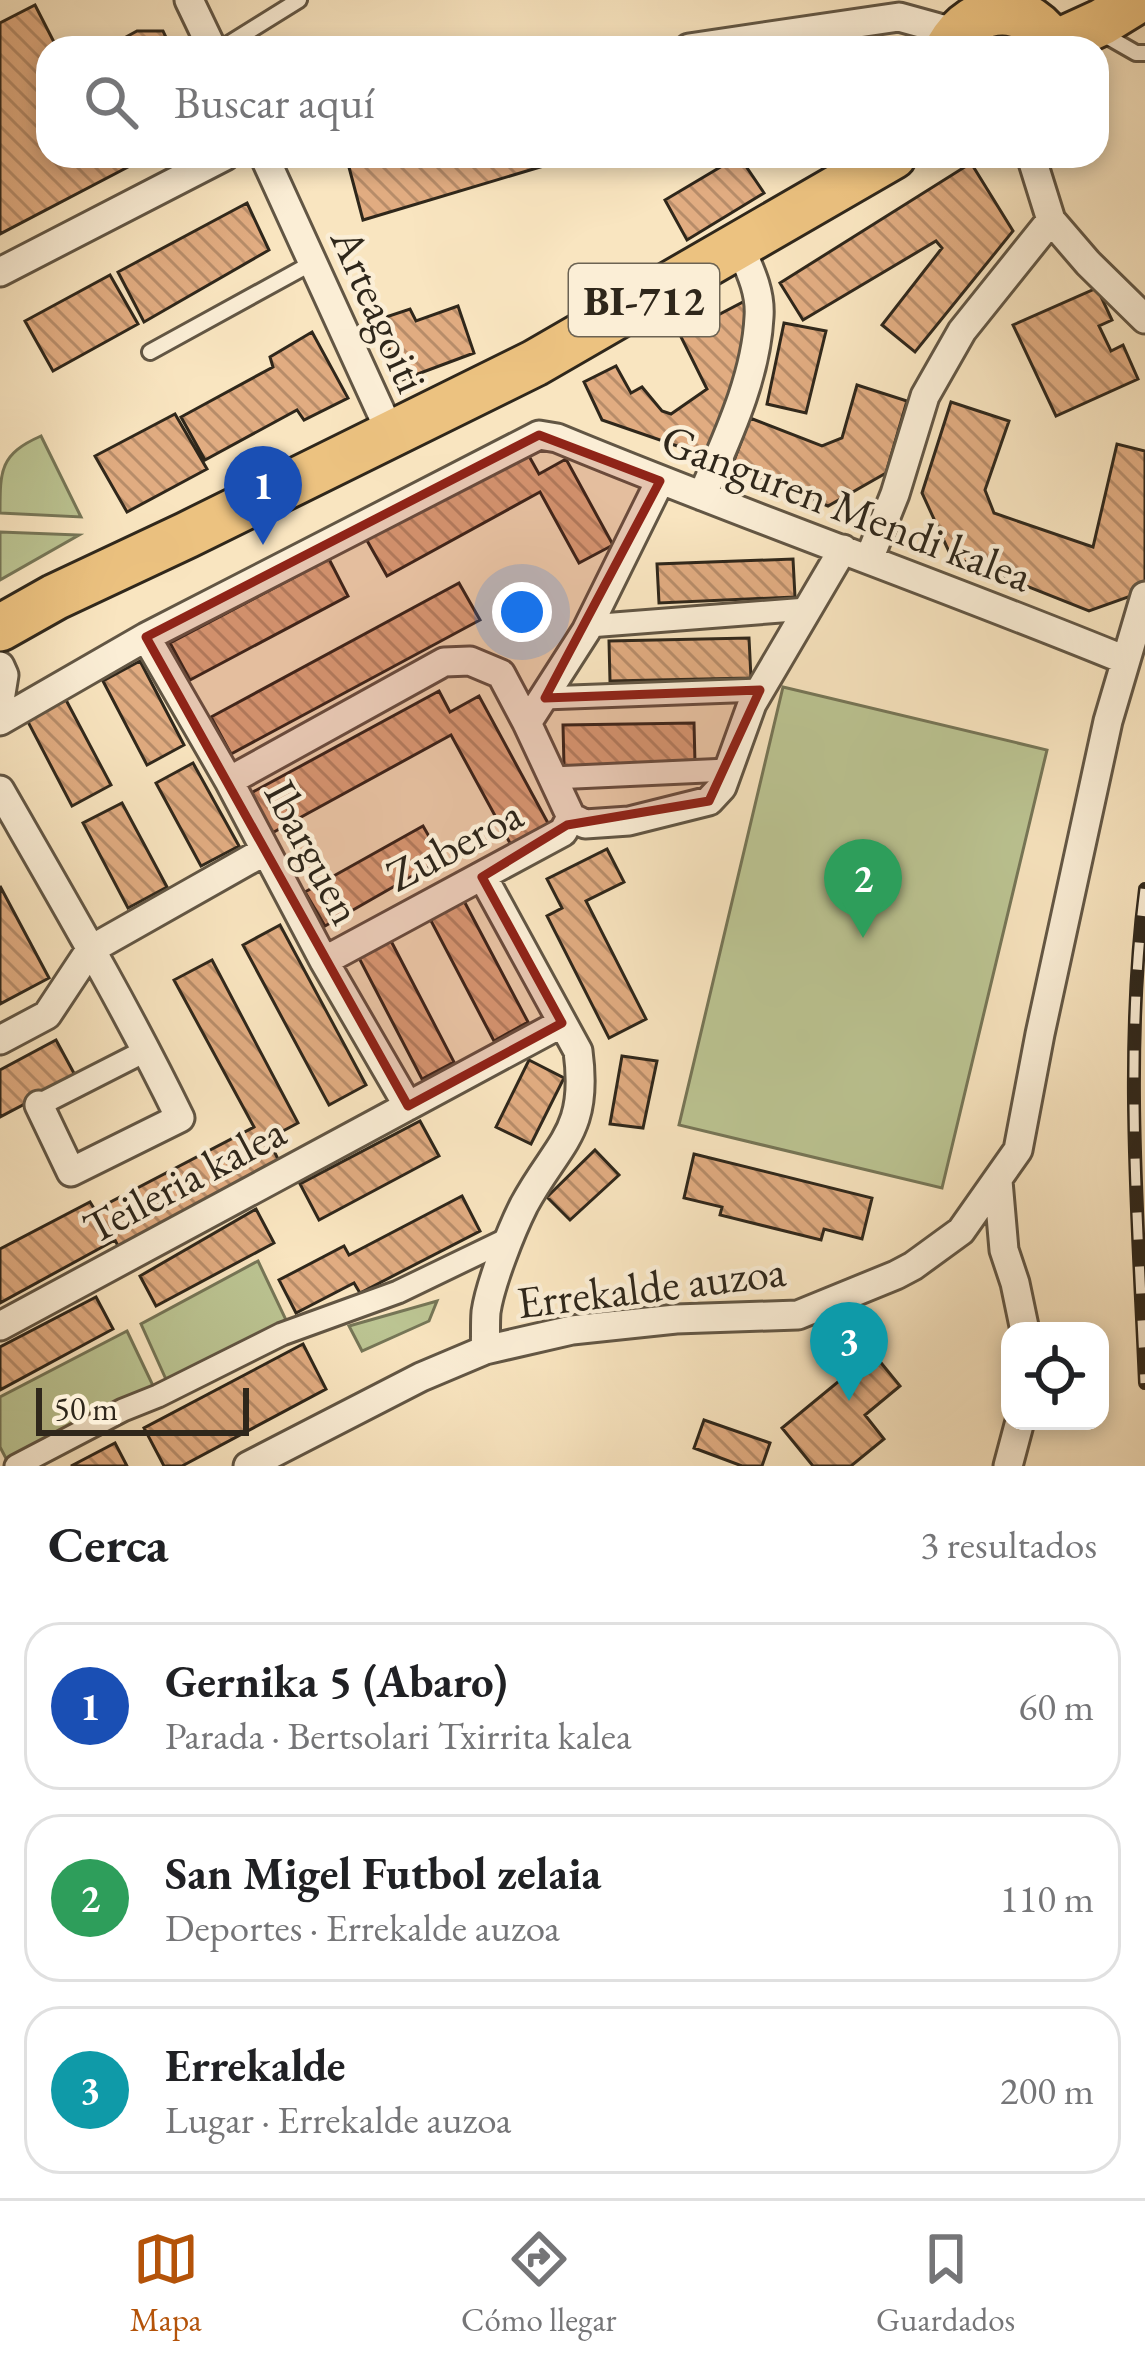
<!DOCTYPE html>
<html lang="es">
<head>
<meta charset="utf-8">
<style>
  body { margin:0; font-family:"EB Garamond",serif; background:#f2f2f2; color:#202124 }
  .controls { position:absolute; right:36px; bottom:36px; display:grid; overflow:hidden; border-radius:24px; box-shadow:0 6px 18px #0003 }
  .controls button { width:108px; height:108px; display:grid; place-items:center; padding:0; border:0; border-bottom:3px solid #e0e0e0; background:#fff; color:#202124; font:60px sans-serif }
  .scale { position:absolute; left:36px; bottom:30px; width:213px; box-sizing:border-box; padding-left:12px; border:6px solid #2f271b; border-top:0; font-size:33px; line-height:42px; white-space:nowrap; color:#2f271b; -webkit-text-stroke:9px #fbeed6; paint-order:stroke }
  .you { position:absolute; left:522px; top:612px; width:42px; height:42px; margin:-30px; border:9px solid #fff; border-radius:50%; background:#1a73e8; box-shadow:0 0 0 18px #1a73e833 }
  .badge { display:grid; place-items:center; width:78px; height:78px; border-radius:50%; background:#b45309; color:#fff; font-size:39px; font-weight:700 }
  .pin { position:absolute; translate:-50% -99px; filter:drop-shadow(0 3px 6px #0008) }
  .pin::after { content:''; position:absolute; top:63px; width:42px; height:36px; background:inherit; clip-path:polygon(0 0,100% 0,50% 100%) }
  .list { margin:0; padding:0; list-style:none }
  h2 { display:flex; justify-content:space-between; align-items:center; height:156px; margin:0; padding:0 48px; font-size:51px }
  h2 small { font-size:39px; font-weight:400; color:#757577 }
  .list li { display:grid; grid-template-columns:78px 1fr auto; gap:36px; align-items:center; box-sizing:border-box; height:168px; margin:0 24px 24px; padding:0 24px; border:3px solid #e0e0e0; border-radius:36px }
  .list b { display:block; font-size:45px; white-space:nowrap }
  .list p { margin:0; font-size:39px; white-space:nowrap; color:#757577 }
  .list em { font-size:39px; font-style:normal; color:#757577 }
  .icon { flex:none; width:66px; height:66px; fill:none; stroke:currentColor; stroke-width:2; stroke-linecap:round; stroke-linejoin:round }
  .map { position:relative; flex:none; width:1145px; height:1466px; overflow:hidden }
  .search { position:absolute; background:#fff; box-shadow:0 6px 18px #0003; left:36px; right:36px; top:36px; height:132px; display:flex; align-items:center; gap:30px; box-sizing:border-box; padding:0 42px; border-radius:36px; color:#757577; font-size:45px }
  .sheet { height:732px; background:#fff }
  nav { display:flex; justify-content:space-around; align-items:center; box-sizing:border-box; height:168px; border-top:3px solid #e0e0e0; background:#fff; font-size:33px; color:#757577 }
  nav a { display:grid; justify-items:center; gap:6px }
  nav .on { color:#b45309 }
  .map>svg:first-child { display:block }
  .garden { fill:#bcc593; stroke:#767657; stroke-width:3 }
  .building { fill:url(#building-back-hatch); stroke:#2f271b; stroke-width:3 }
  .lines { fill:none; stroke-linecap:round; stroke-linejoin:round }
  .service-casing { stroke:#625644; stroke-width:20 }
  .pedestrian-casing { stroke:#625644; stroke-width:27 }
  .minor-casing { stroke:#625644; stroke-width:33 }
  .primary-casing { stroke:#2f271b; stroke-width:51 }
  .service { stroke:#fbeed6; stroke-width:14 }
  .pedestrian { stroke:#fbeed6; stroke-width:21 }
  .minor { stroke:#fbeed6; stroke-width:27 }
  .primary { stroke:#ecc280; stroke-width:45 }
  .rail-casing { stroke:#2f271b; stroke-width:14 }
  .rail { stroke:#fbeed6; stroke-width:9; stroke-dasharray:27; stroke-linecap:butt }
  .marked { fill:#8f2418; fill-opacity:0.2; stroke:#8f2418; stroke-width:9; stroke-linejoin:round }
  .labels { text-anchor:middle; stroke-width:9; stroke-linejoin:round; paint-order:stroke }
  .shield { fill:#fbeed6; stroke:#6c6353; stroke-width:3 }
  .shield-label { font-size:42px; font-weight:bold; fill:#2f271b }
  .street-label { font-size:45px; fill:#2f271b; stroke:#fbeed6 }
</style>
</head>
<body>
<div class="map">
<svg width="1145" height="1466" viewBox="0 0 1145 1466">
  <defs>
    <pattern id="building-back-hatch" width="6" height="6" patternUnits="userSpaceOnUse" patternTransform="scale(3)"><rect width="6" height="6" fill="#e1ac81"/><path d="M-1 5l2 2M0 0l6 6M5-1l2 2" fill="none" stroke="#b78c69"/></pattern>
  </defs>
  <rect width="100%" height="100%" fill="#f9e5c0"/>
  <filter id="stains"><feTurbulence type="fractalNoise" baseFrequency=".00167" numOctaves="4"/><feColorMatrix values="0 0 0 0 .2 0 0 0 0 .09 0 0 0 0 .02 0 0 0 .5 -.17"/></filter>
  <radialGradient id="worn" r=".72"><stop offset=".6" stop-color="#630" stop-opacity="0"/><stop offset="1" stop-color="#630" stop-opacity=".3"/></radialGradient>
  <path class="garden" d="M41 436 81 517 0 513C0 470 0 454 41 436Z
    M0 532 79 535 0 580Z
    M783 687 1047 750 942 1188 679 1125Z
    M258 1261 287 1322 169 1386 141 1324Z
    M437 1301 429 1321 362 1351 349 1326Z
    M127 1331 157 1394 10 1466 0 1447V1397Z"/>
  <path class="building" d="M35 5 57 48H48V156H149L0 234V23Z
    M137 31H163L171 48H106Z
    M346 156H577L363 220Z
    M739 156 764 193 687 240 665 200Z
    M971 163 1013 231 915 352 882 325 942 248 936 241 803 320 780 283Z
    M247 203 269 250 144 322 118 272Z
    M110 275 138 324 53 371 25 321Z
    M1097 288 1112 320 1099 326 1111 351 1123 345 1138 379 1056 416 1013 325Z
    M743 302 755 320 715 459 602 420 584 382 616 366 631 393 642 387 662 411 671 414 707 389 680 335Z
    M458 306 474 353 399 381 380 319 410 309 416 321Z
    M784 323 826 331 806 413 767 404Z
    M312 332 348 398 304 420 297 410 205 460 181 417 273 367 270 357Z
    M857 385 907 401 886 473 828 506 732 466 750 418 822 446 842 438Z
    M951 402 1009 421 985 490 994 513 1093 547 1117 444 1145 451V591L1089 611 951 556 922 493Z
    M175 414 207 469 127 512 95 456Z
    M525 449 539 474 566 459 613 545 579 563 540 492 387 576 365 537Z
    M329 559 348 596 190 680 170 643Z
    M793 559 795 597 659 603 657 564Z
    M459 583 480 620 231 754 211 717Z
    M749 638 751 678 610 681 609 641Z
    M140 661 184 745 147 765 103 681Z
    M439 691 450 712 479 696 549 825 511 845 451 735 272 833 251 793Z
    M66 700 111 785 72 806 27 720Z
    M694 723 695 763 564 766 563 725Z
    M193 763 239 846 201 866 156 783Z
    M122 803 167 887 128 908 83 823Z
    M423 826 442 859 325 926 305 892Z
    M607 849 624 882 586 901 646 1019 609 1038 547 916 562 908 547 879Z
    M0 886 49 978 0 1004Z
    M464 901 528 1022 494 1041 430 919Z
    M280 925 366 1085 329 1105 243 945Z
    M391 941 454 1062 422 1079 359 958Z
    M212 960 298 1123 268 1139 279 1161 119 1248 115 1240 0 1303V1249L90 1202 95 1210 254 1127 174 980Z
    M56 1040 76 1077 0 1117V1070Z
    M622 1056 657 1061 643 1128 610 1124Z
    M529 1060 564 1078 531 1144 496 1127Z
    M420 1121 439 1156 319 1220 300 1184Z
    M595 1150 619 1175 570 1220 547 1197Z
    M694 1154 872 1198 862 1239 824 1229 821 1240 720 1215 722 1207 684 1198Z
    M462 1196 480 1231 360 1293 354 1283 296 1313 279 1280 344 1246 349 1255Z
    M256 1209 274 1243 156 1306 140 1276Z
    M96 1297 113 1329 0 1390V1347Z
    M303 1344 326 1389 182 1466H164L144 1428Z
    M873 1353 900 1386 865 1415 884 1439 851 1466H813L782 1428Z
    M704 1420 770 1443 762 1466H742L694 1448Z
    M115 1443 127 1466H71Z"/>
  <g class="lines">
    <defs>
      <path id="service" d="M1101 33 1136 53H1145
        M222 48 299 0
        M150 352 312 263"/>
      <path id="pedestrian" d="M589 626 807 609
        M544 698 760 690
        M553 778 728 770
        M39 1105 147 1050
        M16 1466 123 1410 158 1396 282 1334 398 1292 510 1238"/>
      <path id="minor" d="M189 0 212 48
        M689 48 899 17 957 33
        M264 156 391 434
        M1031 156 1051 220 1088 263 1145 319
        M0 272 225 156
        M702 496C726 440 756 379 759 317 761 291 749 268 739 245
        M869 559 895 494 925 396 962 331 1051 220
        M146 637 229 781 324 961 408 1106
        M0 666 4 675 0 700
        M0 721 146 637 539 435 557 438C745 516 937 583 1125 660
        M527 723 586 631 660 481
        M229 781 444 662 470 661 501 674 527 723 571 817 563 832 324 961
        M0 790C62 898 125 1005 180 1118L71 1172 39 1105
        M571 817 585 824 629 821 709 801 722 787 752 704 843 549
        M483 877 578 1051C589 1133 558 1142 524 1205 511 1231 490 1284 486 1312 485 1324 486 1337 485 1350
        M0 1040 47 1015 90 950 265 851
        M998 1181 1004 1250 1015 1283 1025 1331
        M0 1326 562 1023
        M248 1466 421 1377 485 1350 572 1330 676 1319 798 1315 896 1275 913 1266 961 1231 1018 1150 1040 1034 1108 721 1145 596
        M1008 1466 1020 1421"/>
      <path id="primary" d="M1054 44 1102 22 1138 0
        M948 48C975 0 1030 0 1055 48
        M0 628 55 597 187 535 535 363 893 156"/>
    </defs>
    <use href="#service" class="service-casing"/>
    <use href="#pedestrian" class="pedestrian-casing"/>
    <use href="#minor" class="minor-casing"/>
    <use href="#primary" class="primary-casing"/>
    <use href="#service" class="service"/>
    <use href="#pedestrian" class="pedestrian"/>
    <use href="#minor" class="minor"/>
    <use href="#primary" class="primary"/>
    <defs>
      <path id="rail" d="M1145 889C1124 1053 1138 1219 1145 1383"/>
    </defs>
    <use href="#rail" class="rail-casing"/>
    <use href="#rail" class="rail"/>
  </g>
  <path class="marked" d="M539 435 660 481 545 698 760 690 709 801 567 825 482 877 562 1023 408 1106 146 637Z"/>
  <g class="labels">
    <rect class="shield" x="569" y="264" width="150" height="72" rx="9"/>
    <g class="shield-label">
      <text x="644" y="315">BI-712</text>
    </g>
    <g class="street-label">
      <text transform="translate(380 310) rotate(66)" y="16">Arteagoiti</text>
      <text transform="translate(847 507) rotate(21)" y="16">Ganguren Mendi kalea</text>
      <text transform="translate(454 844) rotate(-28)" y="16">Zuberoa</text>
      <text transform="translate(314 852) rotate(62)" y="16">Ibarguen</text>
      <text transform="translate(184 1179) rotate(-28)" y="16">Teileria kalea</text>
      <text transform="translate(651 1286) rotate(-7)" y="16">Errekalde auzoa</text>
    </g>
  </g>
  <rect width="100%" height="100%" filter="url(#stains)"/>
  <rect width="100%" height="100%" fill="url(#worn)"/>
</svg>
<div class="controls">
<button><svg class="icon" aria-label="locate" viewBox="0 0 24 24"><circle cx="12" cy="12" r="6"/><path d="M12 2v4M12 18v4M2 12h4M18 12h4"/></svg></button>
</div>
<div class="scale">50 m</div>
<div class="you"></div>
<div class="pin badge" style="left:263px;top:545px;background:#1a4fb4">1</div>
<div class="pin badge" style="left:863px;top:938px;background:#2e9e5b">2</div>
<div class="pin badge" style="left:849px;top:1401px;background:#0f9aa8">3</div>
<div class="search"><svg class="icon" aria-label="search" viewBox="0 0 24 24"><circle cx="10" cy="10" r="6"/><path d="M15 15l6 6"/></svg>Buscar aquí</div>
</div>
<section class="sheet">
<h2>Cerca<small>3 resultados</small></h2>
<ul class="list">
<li><span class="badge" style="background:#1a4fb4">1</span><div><b>Gernika 5 (Abaro)</b><p>Parada · Bertsolari Txirrita kalea</p></div><em>60 m</em></li>
<li><span class="badge" style="background:#2e9e5b">2</span><div><b>San Migel Futbol zelaia</b><p>Deportes · Errekalde auzoa</p></div><em>110 m</em></li>
<li><span class="badge" style="background:#0f9aa8">3</span><div><b>Errekalde</b><p>Lugar · Errekalde auzoa</p></div><em>200 m</em></li>
</ul>
</section>
<nav>
<a class="on"><svg class="icon" aria-label="map" viewBox="0 0 24 24"><path d="M3 6l6-2 6 2 6-2v14l-6 2-6-2-6 2zM9 4v14M15 6v14"/></svg>Mapa</a>
<a><svg class="icon" aria-label="directions" viewBox="0 0 24 24"><path d="M12 3l9 9-9 9-9-9zM9 14v-3h6M13 9l2 2-2 2"/></svg>Cómo llegar</a>
<a><svg class="icon" aria-label="saved" viewBox="0 0 24 24"><path d="M7 4h10v16l-5-4-5 4z"/></svg>Guardados</a>
</nav>
</body>
</html>
